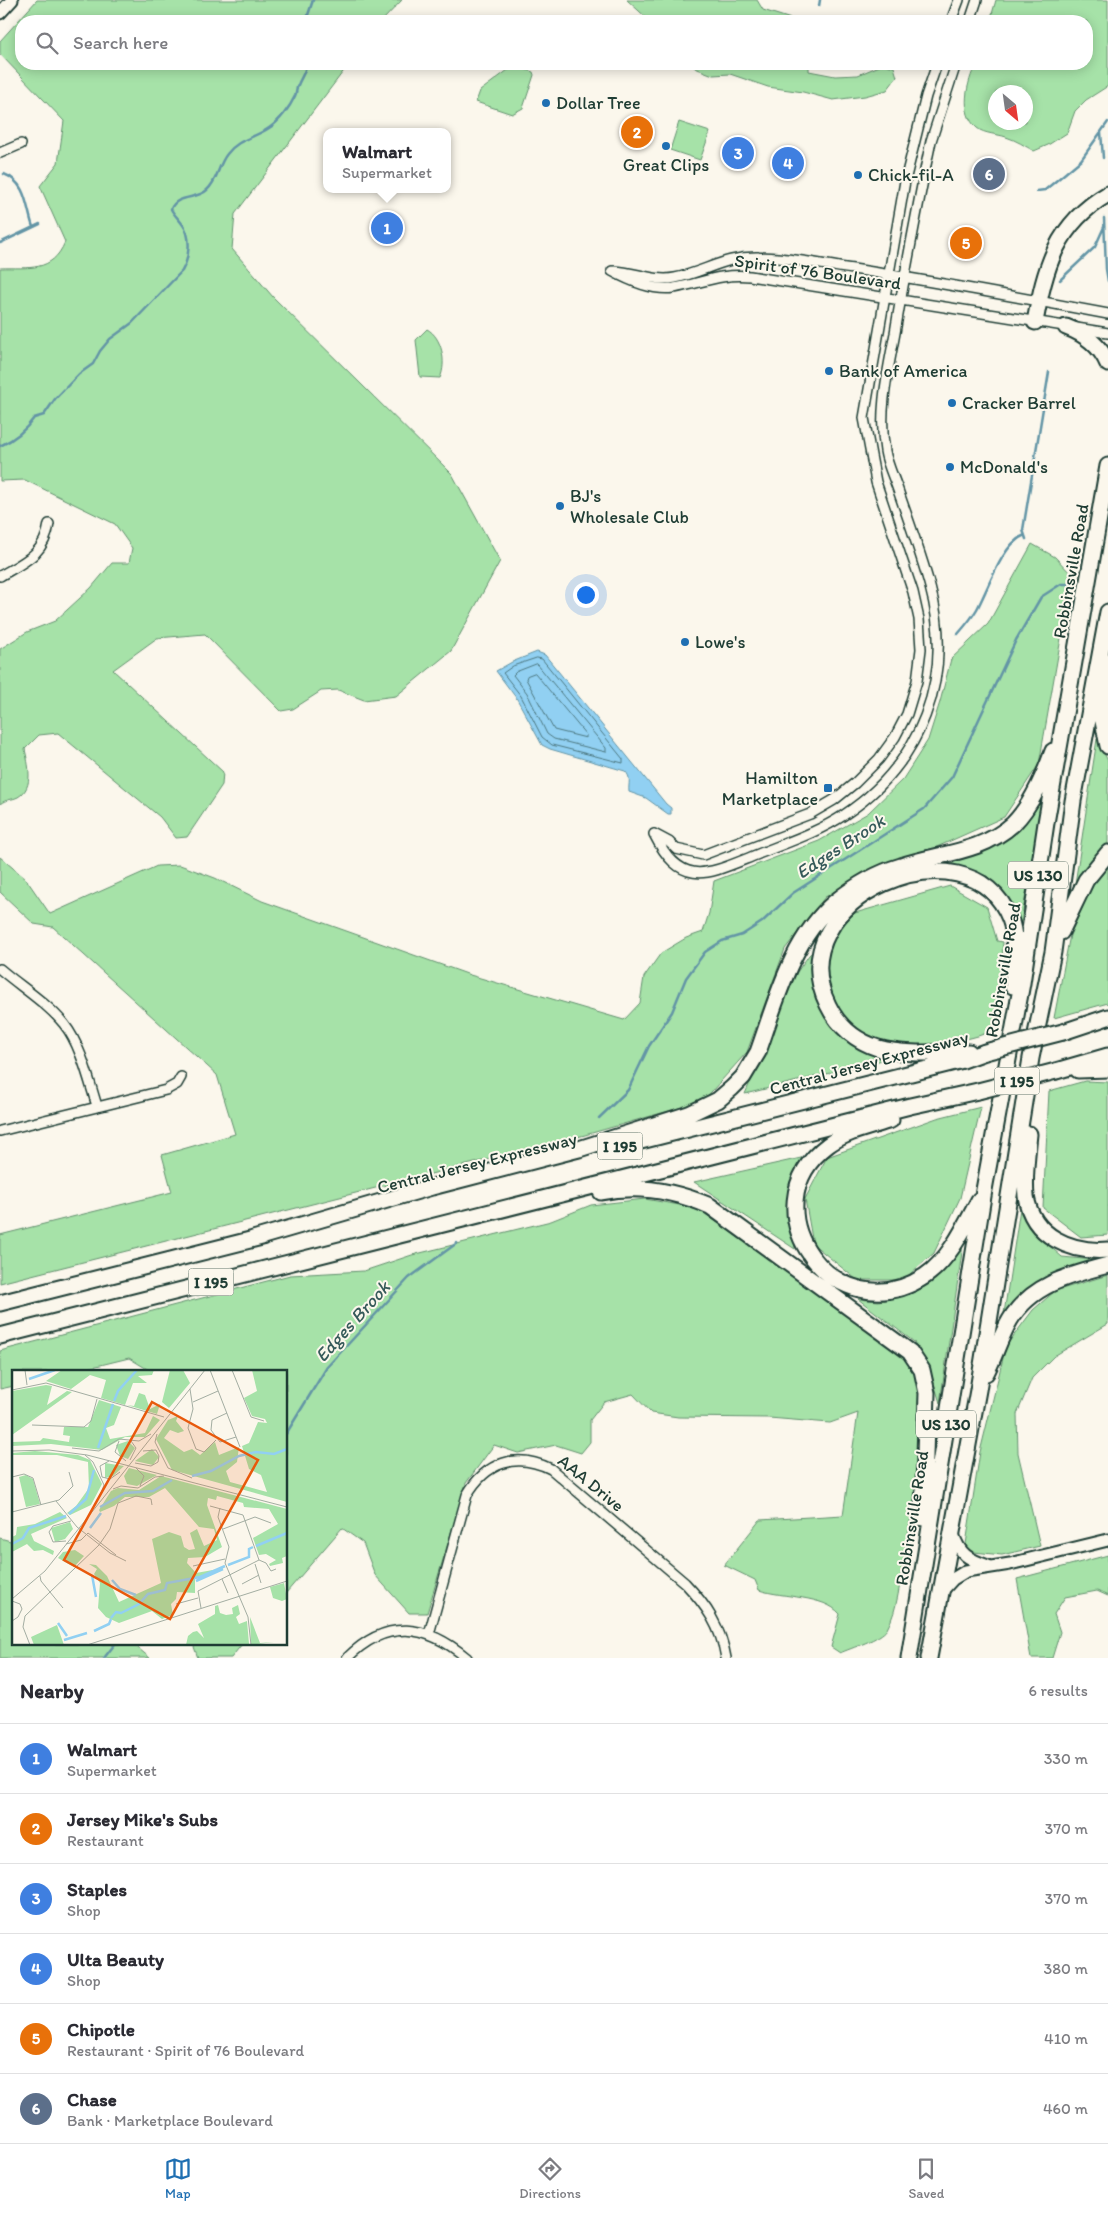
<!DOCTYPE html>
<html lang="en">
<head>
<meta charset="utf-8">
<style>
  body { margin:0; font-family:Itim,sans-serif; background:#f7f7f7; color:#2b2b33 }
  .compass { position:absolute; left:988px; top:85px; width:45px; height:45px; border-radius:50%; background:#fff; box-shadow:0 2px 12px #0003; rotate:151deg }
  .you { position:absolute; left:585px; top:594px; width:18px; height:18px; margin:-12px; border:4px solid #fff; border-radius:50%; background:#1a73e8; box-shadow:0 0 0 8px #1a73e833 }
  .badge { display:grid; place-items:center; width:32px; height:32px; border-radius:50%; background:#1f6fb2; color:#fff; font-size:16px; font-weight:700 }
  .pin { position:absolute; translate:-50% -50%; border:2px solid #fff; box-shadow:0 1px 5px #0006 }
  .popup { position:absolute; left:323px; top:128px; width:128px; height:65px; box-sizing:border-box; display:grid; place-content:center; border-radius:10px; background:#fff; filter:drop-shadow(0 1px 4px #0005); font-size:16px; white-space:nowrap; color:#7c7c81 }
  .popup b { font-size:19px; color:#2b2b33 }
  .popup::after { content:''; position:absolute; left:50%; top:100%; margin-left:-10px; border:10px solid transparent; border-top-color:#fff }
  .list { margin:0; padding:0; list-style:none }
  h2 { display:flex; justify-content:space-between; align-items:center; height:65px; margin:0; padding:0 20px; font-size:21px }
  h2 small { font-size:16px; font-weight:400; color:#7c7c81 }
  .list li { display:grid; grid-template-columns:32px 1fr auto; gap:15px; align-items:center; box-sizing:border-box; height:70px; padding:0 20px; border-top:1px solid #e1e1e2 }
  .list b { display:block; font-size:19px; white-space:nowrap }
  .list p { margin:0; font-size:16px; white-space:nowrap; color:#7c7c81 }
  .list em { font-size:16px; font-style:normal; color:#7c7c81 }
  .icon { flex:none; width:28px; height:28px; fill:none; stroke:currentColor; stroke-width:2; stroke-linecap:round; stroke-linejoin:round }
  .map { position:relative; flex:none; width:1108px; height:1658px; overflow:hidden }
  .search { position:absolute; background:#fff; box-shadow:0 2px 12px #0003; left:15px; right:15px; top:15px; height:55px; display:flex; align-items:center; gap:12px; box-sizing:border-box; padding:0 18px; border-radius:20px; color:#7c7c81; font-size:19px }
  .sheet { height:485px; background:#fff }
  nav { display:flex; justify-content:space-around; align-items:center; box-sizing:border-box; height:70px; border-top:1px solid #e1e1e2; background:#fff; font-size:14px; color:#7c7c81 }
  nav a { display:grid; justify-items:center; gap:2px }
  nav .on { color:#1f6fb2 }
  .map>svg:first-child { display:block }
  .green { fill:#a6e2a8; stroke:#62906e; fill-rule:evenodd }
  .water { fill:#91d0f2; stroke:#6395a6 }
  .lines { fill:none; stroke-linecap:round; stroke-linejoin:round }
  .shore { stroke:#4d7880; stroke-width:1 }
  .stream { stroke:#6395a6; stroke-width:2.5 }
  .street-casing { stroke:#1f3d34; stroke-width:12 }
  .secondary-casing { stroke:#1f3d34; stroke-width:15 }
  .highway-casing { stroke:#1f3d34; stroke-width:19 }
  .street { stroke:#fbf7ec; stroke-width:9 }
  .secondary { stroke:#fbf7ec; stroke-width:11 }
  .highway { stroke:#fbf7ec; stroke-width:15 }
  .highway-bridge-casing { stroke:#1f3d34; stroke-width:19; stroke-linecap:butt }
  .highway-bridge { stroke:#fbf7ec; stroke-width:15 }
  .poi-dot { fill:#1f6fb2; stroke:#fbf7ec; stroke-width:2 }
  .labels { text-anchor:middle; stroke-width:4; stroke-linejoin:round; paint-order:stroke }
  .shield { fill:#fbf7ec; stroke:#61756b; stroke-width:1 }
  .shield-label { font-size:16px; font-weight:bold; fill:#1f3d34 }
  .poi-label { font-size:18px; fill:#1f3d34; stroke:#fbf7ec; text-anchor:start }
  .street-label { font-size:18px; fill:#1f3d34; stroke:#fbf7ec }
  .water-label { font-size:19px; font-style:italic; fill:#365a5a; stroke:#fbf7ec }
  .inset-river { fill:none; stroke:#91d0f2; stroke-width:2.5 }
  .inset-road { fill:none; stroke:#a3ada2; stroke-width:1 }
  .view { fill:#e8590c; fill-opacity:0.15; stroke:#e8590c; stroke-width:2.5 }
  .inset-edge { fill:none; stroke:#1f3d34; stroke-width:2.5 }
</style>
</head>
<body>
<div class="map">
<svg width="1108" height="1658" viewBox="0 0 1108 1658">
  <rect width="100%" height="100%" fill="#fbf7ec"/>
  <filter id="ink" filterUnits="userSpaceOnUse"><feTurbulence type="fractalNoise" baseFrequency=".02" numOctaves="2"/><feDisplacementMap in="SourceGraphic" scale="10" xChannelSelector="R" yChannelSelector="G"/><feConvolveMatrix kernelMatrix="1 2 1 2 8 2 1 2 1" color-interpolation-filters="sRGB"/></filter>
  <g filter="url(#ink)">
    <path class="green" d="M37 0H402L382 21H21V64H349L235 214 232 249 273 297 452 474 500 561 451 651 396 696 364 700 338 690 321 691 293 709 281 711 205 634 157 638 113 670 223 772 222 785 187 837 176 838 160 817 58 733 39 735 25 749C28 764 35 787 18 797 12 800 6 799 0 804V649L27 632 55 621 91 588 112 563H129L132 548 115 524 25 480 0 481V268C29 267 52 273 65 242L40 186 58 163 64 121 0 54V41Z
      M627 0H757L763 10 797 21H650Z
      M996 0H1108V86L1086 100 1075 111 1067 133 1048 145 1034 151C1025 146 1016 140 1006 137 998 134 984 134 977 128 959 113 967 82 976 64H1087V21H990ZM996 92H1026V122H996Z
      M691 64H809V71L835 76 858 75 884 64 894 67 897 77 887 90 865 96 833 100 803 92 768 87 730 74 713 75 695 68Z
      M518 67 533 72 534 75 523 108 512 114 476 102 480 91 508 70Z
      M679 122 710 132 700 160 670 150Z
      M427 329C442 337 447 363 440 378L420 377 416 340Z
      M1032 544 1055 557 1072 575 1039 764 1004 817 825 897 785 949 747 1052 703 1101 585 1135 0 1283V1235L172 1192 162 1155 235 1134 217 1075 53 927 34 924 0 892V857L26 879 50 914 157 866 180 865 215 878 262 901 470 975 624 1020 640 1003 644 977 661 953 686 938 703 932 709 913 714 881 819 841 868 813 903 779 928 740 940 702 951 659 988 624Z
      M1097 739 1108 761V846L1101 852 1075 884Z
      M1042 799 1021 923 1010 900 987 876 949 865 1010 836Z
      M1108 866V1003L1054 1018 1070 935 1092 886Z
      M950 886 987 907 997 941 1003 942 998 1027C986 1035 971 1038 957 1041 945 1043 932 1042 923 1050L745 1094 797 972 809 955 855 913Z
      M1085 1081 1108 1082V1235L1081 1237 1043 1208 1049 1091Z
      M981 1107 960 1198 934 1253 903 1280H857L813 1244 805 1199 827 1157 937 1118Z
      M810 1156 790 1213 795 1249 694 1182Z
      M645 1199 697 1208 907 1359C910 1365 915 1372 917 1379 927 1433 913 1505 904 1558 900 1580 898 1609 887 1629 881 1639 851 1648 840 1653L831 1647 840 1614C824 1595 783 1598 759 1590L755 1580 724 1565 760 1520 843 1515 858 1413 830 1423 769 1418 678 1417 651 1413 633 1394 604 1402 590 1420V1442L581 1453 556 1445 518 1453 494 1445 466 1483 427 1613H409L375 1575 363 1543 342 1528 286 1593V1372H152L129 1358 72 1372H14V1386L0 1389V1351L290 1275 364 1271 412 1255 551 1221 591 1205Z
      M1021 1202 1035 1233 1062 1257 1105 1261 1053 1275 1025 1296 1003 1320Z
      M963 1245 940 1403 931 1373 914 1342 858 1299 879 1301 932 1282Z
      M1108 1275V1324L1054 1356 1032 1378 1017 1414 1018 1453 1040 1546 1002 1555 965 1551 980 1452 1006 1346 1033 1310 1055 1291Z
      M0 1538 14 1542V1644H133L150 1658H0Z
      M1108 1555V1596L1097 1591 1065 1597 1054 1614 1060 1632 1052 1658H1031L1017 1579Z
      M193 1644H242L231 1658H198Z"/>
    <path class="water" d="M537 652 545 655 666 804 671 808V814H668L646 798 629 792C628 783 632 778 625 771L550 749 542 745 517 699 496 671 512 662Z"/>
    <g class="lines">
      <path class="shore" d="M537 658 542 659 623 759V763L552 745 542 737 521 696 503 673 513 666Z
        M537 664 606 748V752L554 739 547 734 527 693 513 675 516 672Z
        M535 673 586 735V738L554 730 526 679 527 676Z"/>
      <path class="stream" d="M819 6 820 0
        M306 21 313 0
        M515 21H534
        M604 64H605
        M1101 132 1103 158
        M4 174C27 183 26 207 33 227
        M1037 191 1045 190 1081 160 1108 122
        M1104 218 1106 269 1108 281
        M0 243 40 224
        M1060 280 1095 247 1104 227
        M0 446C15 439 25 431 34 418L44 415 55 399 79 374 93 364 100 351 110 339 132 323 182 271C189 259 192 237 183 225 179 219 174 215 171 209 177 194 197 200 207 190 218 180 218 165 227 154 238 139 254 138 269 128 279 122 290 107 295 96 297 92 296 88 298 85 301 77 306 72 306 64
        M1026 539 1023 530 1049 372
        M958 634C965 626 972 618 977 609 988 589 1002 545 1023 536
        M599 1118 628 1090 649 1046 672 1012 686 978 705 952 722 941 742 935 762 922 793 893 924 809 952 777 1016 640 1041 597 1061 584H1074
        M286 1434 327 1367 409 1278 457 1243
        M104 1658 115 1644"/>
      <defs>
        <path id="street" d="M951 21 959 0
          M970 21 977 0
          M0 153 21 144
          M612 271C630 281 653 291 674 288 702 283 721 273 750 276L1108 333
          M615 271C635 272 655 282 675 278 705 272 725 256 759 257 790 257 822 265 853 269 938 282 1023 298 1108 314
          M0 576C24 562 45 554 49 524
          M654 834C682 890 708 874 756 855 785 843 817 833 844 815 921 764 955 677 930 587 921 554 909 522 898 490 894 478 887 464 885 451 878 412 888 371 895 333 904 277 915 221 926 165L931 141 956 64
          M654 834 669 842 676 849 703 855 810 814 834 800 855 783 879 759 895 737 907 714 917 681 921 649 919 619 913 592 876 482 864 418 905 181 926 96 937 64
          M0 969C21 987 47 1003 64 1024 81 1045 89 1081 97 1106
          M0 1131 166 1090 177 1084 181 1077
          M429 1634 467 1495C486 1462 516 1452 551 1469L685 1583C706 1605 721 1627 726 1658
          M347 1658C387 1618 426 1624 467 1658"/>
        <path id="secondary" d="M0 13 12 0
          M953 1534C960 1555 968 1559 988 1566
          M943 1590 953 1579 966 1571 1010 1564 1108 1540"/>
        <path id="highway" d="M1035 322C1045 268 1056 224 1108 194
          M1066 327C1085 334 1100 345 1108 364
          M1107 661 1102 716 1108 746
          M1061 932 1086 880 1108 853
          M1063 1032 1108 1017
          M969 1052C940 1052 907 1056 878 1048 856 1041 838 1026 828 1005 775 898 970 816 1010 919 1018 940 1013 964 1013 986
          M1078 1070 1108 1069
          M1056 1071 1108 1056
          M891 1120C870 1127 847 1131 828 1145 744 1208 836 1335 925 1276 950 1259 965 1226 979 1200
          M1029 1134C1027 1155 1024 1176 1026 1196 1032 1237 1072 1253 1108 1250
          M617 1147 963 1060 985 1052
          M601 1192C639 1184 675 1191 710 1206L910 1352 922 1370 927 1393 923 1518
          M253 1239 432 1187 579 1149 689 1114 718 1100 732 1088 743 1077 758 1052C777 999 791 940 835 902 855 886 877 873 901 866 940 853 981 853 1013 824 1032 805 1044 776 1053 751
          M0 1303 262 1237
          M0 1336 910 1106 978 1091
          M986 1373C995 1356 1000 1337 1010 1320 1032 1284 1070 1275 1108 1265
          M909 1658 984 1190 1022 983 1046 823 1108 466
          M929 1658 978 1390 1031 1058 1053 952 1073 801 1108 612"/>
      </defs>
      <use href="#street" class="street-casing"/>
      <use href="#secondary" class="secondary-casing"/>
      <use href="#highway" class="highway-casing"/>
      <use href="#street" class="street"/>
      <use href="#secondary" class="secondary"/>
      <use href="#highway" class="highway"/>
      <defs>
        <path id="highway-bridge" d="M985 1052 1063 1032
          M978 1091 1056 1071"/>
      </defs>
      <use href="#highway-bridge" class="highway-bridge-casing"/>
      <use href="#highway-bridge" class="highway-bridge"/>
    </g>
  </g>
  <g class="poi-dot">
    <circle cx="546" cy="103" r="5"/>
    <circle cx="666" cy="146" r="5"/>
    <circle cx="858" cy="175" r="5"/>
    <circle cx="829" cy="371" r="5"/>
    <circle cx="952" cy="403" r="5"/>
    <circle cx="950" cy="467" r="5"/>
    <circle cx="560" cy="506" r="5"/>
    <circle cx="685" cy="642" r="5"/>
    <rect x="823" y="783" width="10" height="10" rx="2.5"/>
  </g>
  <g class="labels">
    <g class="shield">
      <rect x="1008" y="861.5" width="60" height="27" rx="4"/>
      <rect x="994.5" y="1067.5" width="45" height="27" rx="4"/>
      <rect x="597.5" y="1132.5" width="45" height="27" rx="4"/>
      <rect x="188.5" y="1268.5" width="45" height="27" rx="4"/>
      <rect x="916" y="1410.5" width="60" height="27" rx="4"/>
    </g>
    <g class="shield-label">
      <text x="1038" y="881">US 130</text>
      <text x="1017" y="1087">I 195</text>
      <text x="620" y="1152">I 195</text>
      <text x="211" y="1288">I 195</text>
      <text x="946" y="1430">US 130</text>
    </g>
    <g class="poi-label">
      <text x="556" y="109">Dollar Tree</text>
      <text x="666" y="171" text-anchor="middle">Great Clips</text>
      <text x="868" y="181">Chick-fil-A</text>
      <text x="839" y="377">Bank of America</text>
      <text x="962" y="409">Cracker Barrel</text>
      <text x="960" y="473">McDonald's</text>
      <text x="570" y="502">BJ's<tspan x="570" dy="21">Wholesale Club</tspan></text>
      <text x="695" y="648">Lowe's</text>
      <text x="818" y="784" text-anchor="end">Hamilton<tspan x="818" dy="21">Marketplace</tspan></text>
    </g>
    <g class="street-label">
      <text transform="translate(818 272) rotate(8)" y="6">Spirit of 76 Boulevard</text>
      <text transform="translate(1071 571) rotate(-80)" y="6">Robbinsville Road</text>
      <text transform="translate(1003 970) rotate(-80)" y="6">Robbinsville Road</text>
      <text transform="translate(869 1063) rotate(-15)" y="6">Central Jersey Expressway</text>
      <text transform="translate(477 1163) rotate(-14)" y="6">Central Jersey Expressway</text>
      <text transform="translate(591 1483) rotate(39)" y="6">AAA Drive</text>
      <text transform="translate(912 1518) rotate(-81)" y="6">Robbinsville Road</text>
    </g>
    <g class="water-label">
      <text transform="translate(840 846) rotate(-33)" y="7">Edges Brook</text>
      <text transform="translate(352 1321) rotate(-48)" y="7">Edges Brook</text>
    </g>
  </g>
  <g transform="translate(12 1370)">
    <rect width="275" height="275" fill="#fbf7ec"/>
    <path d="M50 0H142L140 5 126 6 135 13H121L113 35 89 28 94 10 78 5 59 19 34 11ZM158 0H171L178 13 157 38 150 32ZM240 0H275V132L160 100 144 69 156 50 166 46 164 51 172 61 166 63 158 60 152 68 172 82 180 79 188 85 203 72 207 85 227 77 225 92 214 101 218 112 255 122 249 105 237 99 230 76 237 73 246 52 255 53 253 49 240 46 232 28 245 21ZM34 15 40 16 35 35 55 21 60 22 0 65V21ZM127 23 133 25 138 39 148 34 145 44 115 35 122 36ZM87 30 109 37 102 55 94 58 98 69 133 63 141 46 148 50 133 67H113L90 80 39 74 0 76V72L28 71 31 68 57 72 58 66 51 65 52 57H76ZM116 71 123 78 116 89 108 86 104 75ZM140 79 147 87 141 95 123 91ZM23 81 66 85 78 90 90 114 79 135 58 145 55 143 64 136 77 118 76 92 45 85H0V83ZM93 93 112 96 101 106 93 108ZM117 98 145 105 125 116 115 114 112 106ZM14 105 21 109 28 134 14 137 7 107ZM149 106 275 139V186L270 188 271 193 258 196 257 194 264 190 254 184 247 185 241 168 266 154 257 139 232 137 231 133 205 126 204 130 196 128 195 135 210 177 193 187 176 188 175 193 184 203 212 198 183 208V223L165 222 164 229 159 234 161 245 150 249 140 241 107 253 94 247 86 238 88 213 82 204 85 199 77 194 84 195 95 206 107 232 149 213 140 169 157 162 169 166 172 177 177 180 183 179 178 163 185 159 192 176 205 170 202 159 187 157 153 118 137 127H113L102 136 88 142 87 140 99 121 106 118 127 120ZM48 142 55 148 19 164 22 171 42 181 41 185 31 180 22 181 15 174 0 182V167L4 165 5 157 23 154ZM58 152 61 159 53 169 43 172 39 158ZM63 180 72 186 62 197 46 188 51 182ZM272 213 275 229 270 231 261 228 258 217ZM206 235 208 243 214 245 221 244 220 238 226 235 228 244 224 247 227 254 235 251 237 274 174 275 176 266 181 262 185 261 192 268 186 254 203 244V236ZM238 247 248 273 262 272 239 275ZM45 255 52 275H22L19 267Z" fill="#a6e2a8"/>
    <path class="inset-river" d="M17 9 43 0M102 31 106 21 125 0M86 78 101 34M180 106 199 101 227 86 244 82 262 84 275 79M88 137 113 123 141 121 160 110M57 144 74 129 82 100M78 158 89 143M0 174 11 168 17 158 54 146M244 176 275 163M216 195 237 187V179L241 177M80 205 84 227M100 210 108 219 124 225M184 211 211 199M99 248 104 242 109 243 127 234 136 224 153 220 155 213 188 207 213 196M46 253 55 266M82 261 97 254 99 249M52 270 75 263"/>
    <path class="inset-road" d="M13 0 15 15M198 0 228 77M220 0 239 47 252 51M178 19 181 39 176 58 184 79 192 82 204 70M0 20 34 13 152 47M181 32 206 21M215 43 200 50 199 60 208 72 224 67M20 55 72 57 79 51 85 29M145 64 143 72 156 98 180 108M107 71 103 82 114 91M60 78 87 81 107 69 127 71 139 64M0 81 37 80 75 85 275 137M73 85 81 92 92 115 87 128M118 90 124 78 119 71M97 91 88 96 90 107 98 109 108 102M123 93 139 96 146 92 147 86 144 80 131 81M124 98 132 106 128 116M0 107 12 104 21 108 29 135M101 119 109 116 126 118 143 107 152 106M44 131 65 157 98 183 114 191M208 138 206 147 217 177 213 193 236 247 239 275M0 142 47 130 61 116 57 102M211 159 243 147 259 153M76 163 104 185M54 171 41 172 37 162 41 156 59 151M54 174 69 170 76 163M247 190 254 193 259 201 264 199M243 194 249 213M181 196 213 189M28 206 29 211 51 238M210 209 216 223M230 214 247 205M0 229 33 201 193 0M0 231 8 234 10 239 6 247 0 251M164 234 186 228M189 238 186 221 247 190 231 145 198 136M18 275 11 257 13 246 87 175 98 159 106 133 124 126 139 129 140 135M75 275 275 211"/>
    <path class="view" d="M140 32 246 90 158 249 52 190Z"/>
    <rect width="275" height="275" class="inset-edge"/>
  </g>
</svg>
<svg class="compass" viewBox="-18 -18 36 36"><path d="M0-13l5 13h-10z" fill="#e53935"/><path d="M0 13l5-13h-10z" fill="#7c7c81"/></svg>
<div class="you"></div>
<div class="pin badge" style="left:387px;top:228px;background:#3f7fe0">1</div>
<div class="popup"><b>Walmart</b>Supermarket</div>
<div class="pin badge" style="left:637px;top:132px;background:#e8710a">2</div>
<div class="pin badge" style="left:738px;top:153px;background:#3f7fe0">3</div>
<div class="pin badge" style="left:788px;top:163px;background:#3f7fe0">4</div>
<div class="pin badge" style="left:966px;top:243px;background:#e8710a">5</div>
<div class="pin badge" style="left:989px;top:174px;background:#5c6f8a">6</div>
<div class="search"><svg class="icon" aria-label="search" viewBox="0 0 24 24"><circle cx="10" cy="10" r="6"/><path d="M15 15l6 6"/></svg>Search here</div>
</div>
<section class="sheet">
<h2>Nearby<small>6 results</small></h2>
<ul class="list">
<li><span class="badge" style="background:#3f7fe0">1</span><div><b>Walmart</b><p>Supermarket</p></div><em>330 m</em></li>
<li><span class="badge" style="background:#e8710a">2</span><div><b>Jersey Mike's Subs</b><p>Restaurant</p></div><em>370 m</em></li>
<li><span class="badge" style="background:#3f7fe0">3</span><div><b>Staples</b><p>Shop</p></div><em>370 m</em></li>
<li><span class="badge" style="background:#3f7fe0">4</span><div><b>Ulta Beauty</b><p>Shop</p></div><em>380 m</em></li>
<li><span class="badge" style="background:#e8710a">5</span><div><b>Chipotle</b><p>Restaurant · Spirit of 76 Boulevard</p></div><em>410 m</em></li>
<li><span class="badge" style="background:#5c6f8a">6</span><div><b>Chase</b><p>Bank · Marketplace Boulevard</p></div><em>460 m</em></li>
</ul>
</section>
<nav>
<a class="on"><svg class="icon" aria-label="map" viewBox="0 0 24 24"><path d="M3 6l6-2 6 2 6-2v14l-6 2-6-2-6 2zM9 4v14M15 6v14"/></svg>Map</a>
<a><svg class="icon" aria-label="directions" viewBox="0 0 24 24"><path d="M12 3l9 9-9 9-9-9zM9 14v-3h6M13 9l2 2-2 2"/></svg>Directions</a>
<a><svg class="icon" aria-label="saved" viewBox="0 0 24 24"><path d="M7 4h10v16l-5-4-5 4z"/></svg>Saved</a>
</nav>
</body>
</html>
